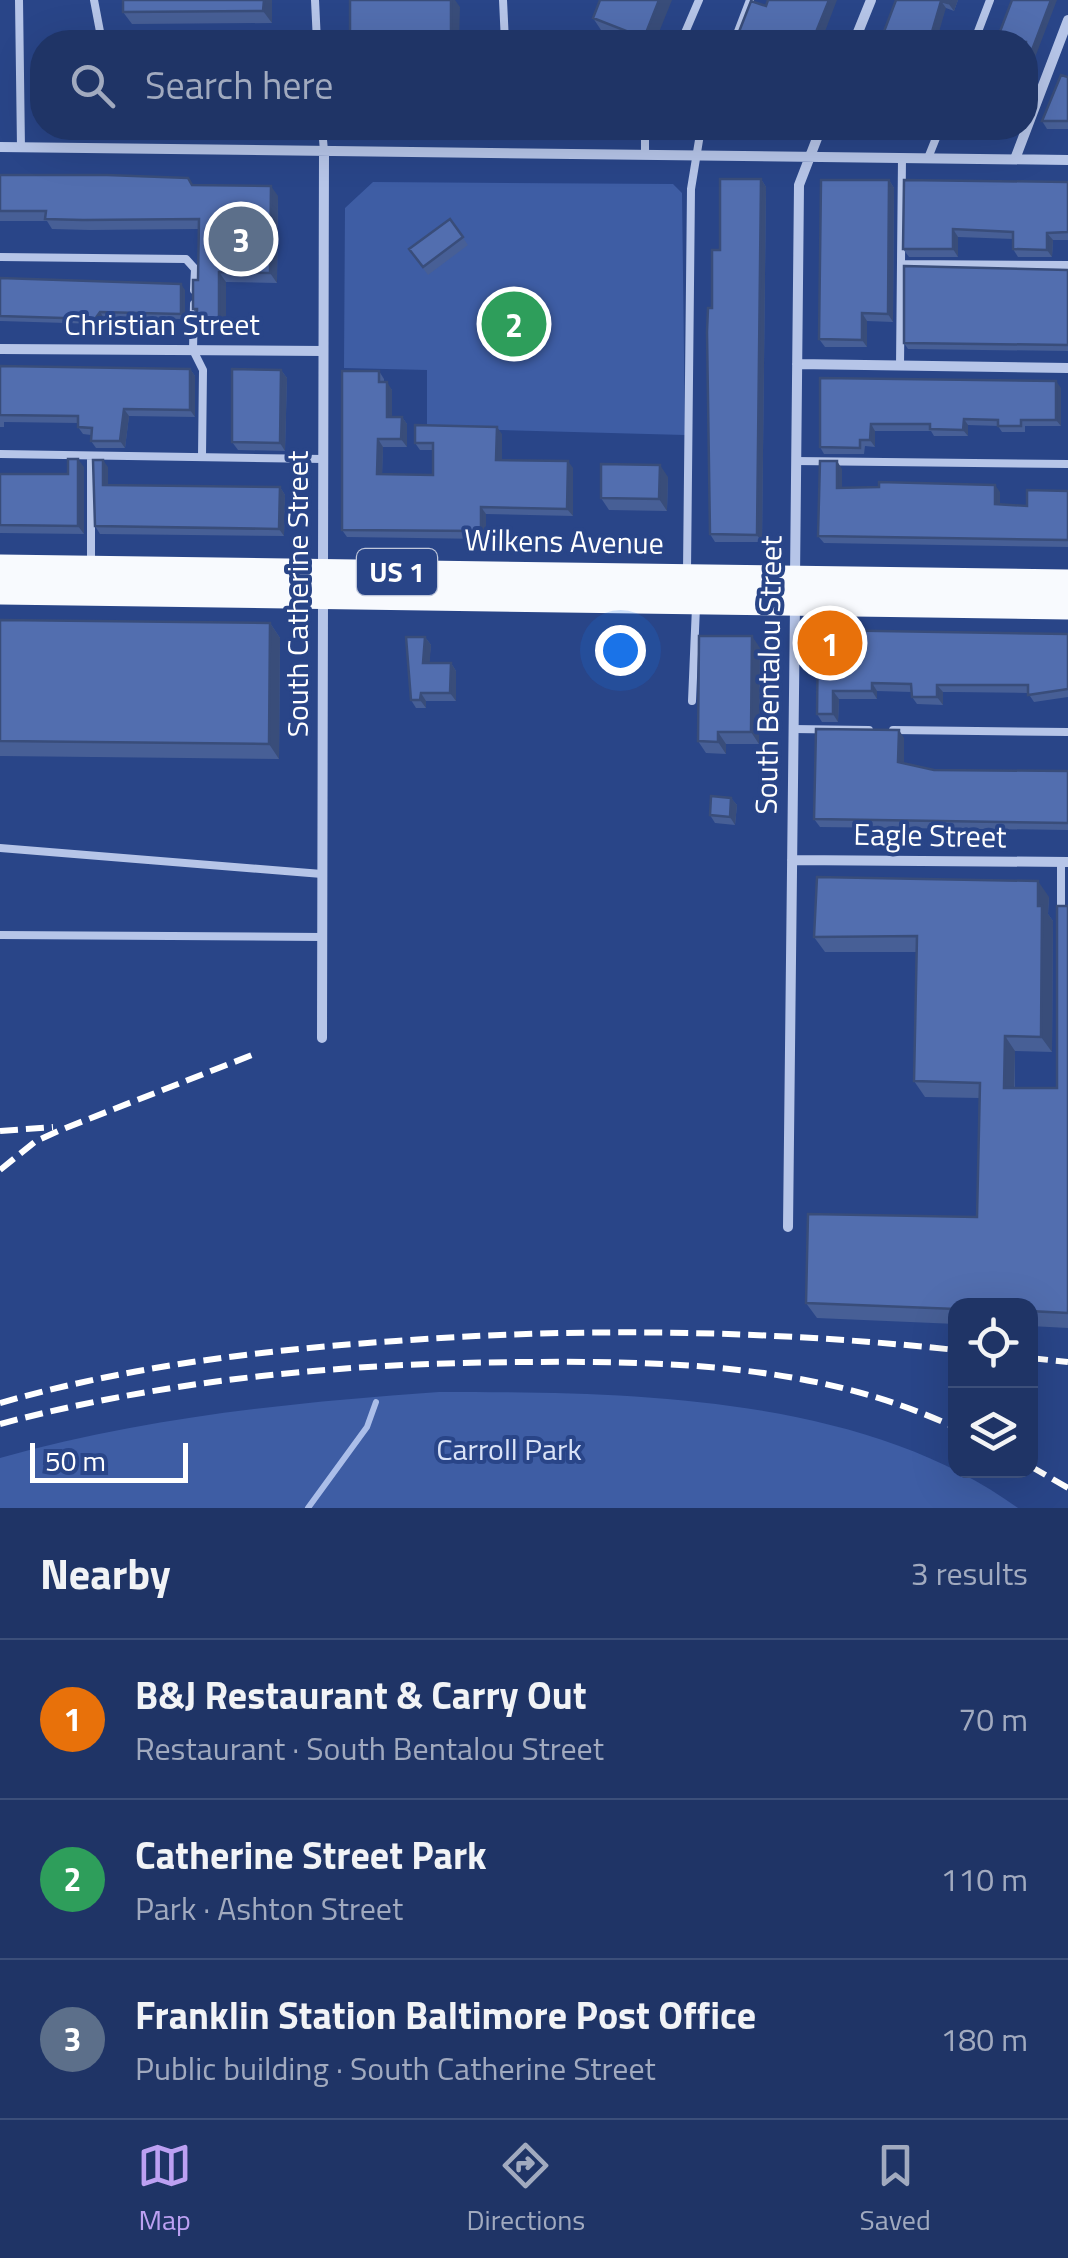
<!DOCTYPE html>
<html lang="en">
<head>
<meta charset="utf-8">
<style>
  body { margin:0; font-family:"Titillium Web",sans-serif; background:#273c6c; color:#f1f3f6 }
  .controls { position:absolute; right:30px; bottom:30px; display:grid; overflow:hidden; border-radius:20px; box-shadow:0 10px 40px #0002 }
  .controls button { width:90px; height:90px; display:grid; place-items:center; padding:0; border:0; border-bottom:2px solid #3c4f7a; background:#1f3466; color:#f1f3f6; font:50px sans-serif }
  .scale { position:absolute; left:30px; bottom:25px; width:158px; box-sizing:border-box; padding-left:10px; border:5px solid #fff; border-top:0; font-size:28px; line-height:35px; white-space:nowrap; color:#fff; -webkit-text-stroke:8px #294588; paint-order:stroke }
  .you { position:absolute; left:620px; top:650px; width:35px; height:35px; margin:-25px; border:8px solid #fff; border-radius:50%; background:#1a73e8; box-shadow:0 0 0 15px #1a73e833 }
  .badge { display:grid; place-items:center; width:65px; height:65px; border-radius:50%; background:#bca0f2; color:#fff; font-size:32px; font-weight:700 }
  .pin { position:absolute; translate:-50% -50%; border:5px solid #fff; box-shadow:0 2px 10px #0006 }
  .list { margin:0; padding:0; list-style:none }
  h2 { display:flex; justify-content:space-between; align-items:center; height:130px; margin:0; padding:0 40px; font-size:42px }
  h2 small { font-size:32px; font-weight:400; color:#a1aabf }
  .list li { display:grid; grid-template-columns:65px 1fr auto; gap:30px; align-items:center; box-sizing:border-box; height:160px; padding:0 40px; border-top:2px solid #3c4f7a }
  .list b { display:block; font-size:38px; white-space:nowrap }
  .list p { margin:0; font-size:32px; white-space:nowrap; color:#a1aabf }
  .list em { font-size:32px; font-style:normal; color:#a1aabf }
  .icon { flex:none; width:55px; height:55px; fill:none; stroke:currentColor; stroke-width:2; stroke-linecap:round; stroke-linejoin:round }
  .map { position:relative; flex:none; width:1068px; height:1508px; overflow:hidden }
  .search { position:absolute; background:#1f3466; box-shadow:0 10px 40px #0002; left:30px; right:30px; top:30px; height:110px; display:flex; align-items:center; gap:25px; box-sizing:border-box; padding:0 35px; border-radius:40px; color:#a1aabf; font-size:38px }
  .sheet { height:610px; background:#1f3466 }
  nav { display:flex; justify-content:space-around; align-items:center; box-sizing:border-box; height:140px; border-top:2px solid #3c4f7a; background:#1f3466; font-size:28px; color:#a1aabf }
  nav a { display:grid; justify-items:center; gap:5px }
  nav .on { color:#bca0f2 }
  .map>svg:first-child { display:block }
  .green { fill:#3e5da4 }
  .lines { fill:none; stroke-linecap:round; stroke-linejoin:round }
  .stream { stroke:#abbee9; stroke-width:6 }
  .service { stroke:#b6c5e8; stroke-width:8 }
  .minor { stroke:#b6c5e8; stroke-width:10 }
  .primary { stroke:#f8fafe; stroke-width:25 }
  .rail { stroke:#fff; stroke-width:6; stroke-dasharray:18 8; stroke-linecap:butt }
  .wall { fill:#475f96 }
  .shaded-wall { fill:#394d7a }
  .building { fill:#526eaf; stroke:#394d7a; stroke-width:2.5 }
  .labels { text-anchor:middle; stroke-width:8; stroke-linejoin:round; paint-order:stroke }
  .shield { fill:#294588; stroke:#bfc7db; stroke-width:2.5 }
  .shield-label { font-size:28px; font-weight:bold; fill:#fff }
  .street-label { font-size:30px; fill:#fff; stroke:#294588 }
  .park-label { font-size:30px; fill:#dae3f7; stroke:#294588 }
</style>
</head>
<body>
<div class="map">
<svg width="1068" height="1508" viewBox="0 0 1068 1508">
  <rect width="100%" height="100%" fill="#294588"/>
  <path class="green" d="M373 182 673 184 682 193 685 435 427 428V370L344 368 345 208Z
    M439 1392C626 1392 861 1394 1018 1508H0V1458C147 1417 287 1403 439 1392Z"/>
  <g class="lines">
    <path class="stream" d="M308 1508 367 1427 376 1402"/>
    <path class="service" d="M19 0 21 148
      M94 0 102 42
      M315 0 317 42
      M503 0 505 42
      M681 42 699 0
      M734 42 750 0
      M974 42 990 0
      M322 128 324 151
      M645 128V155
      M928 158 940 128
      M0 257 186 259 195 269 194 290
      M901 264 1068 265
      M194 304 193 350 203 370 202 456
      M900 366 902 158
      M0 454 323 459
      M91 456V566
      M796 461 1068 464
      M687 571 691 189 701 128
      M692 701 696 607
      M793 729 869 730
      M893 730 1068 732
      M0 848 322 874
      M1061 914V862
      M0 935 322 937"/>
    <path class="minor" d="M854 42 871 0
      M0 147 1068 160
      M1015 159 1068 20
      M0 349 323 351
      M797 364 1068 368
      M323 570 324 151
      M795 578 799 185 821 128
      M792 860 1068 862
      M322 1038 323 597
      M788 1227 795 605"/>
    <path class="primary" d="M0 567 1068 582
      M0 592 1068 607"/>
    <path class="rail" d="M0 1131 53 1127
      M0 1170 36 1141 63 1129 252 1055
      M1030 1358 1068 1362
      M0 1403C129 1366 262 1350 396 1341 583 1327 769 1330 956 1350
      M0 1424C173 1378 347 1363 525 1362 671 1361 821 1364 956 1428
      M1030 1466 1068 1488"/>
  </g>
  <path class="wall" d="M272 0V23L132 24 123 12Z
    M600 0 655 42H634L601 30 593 18Z
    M896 0H958L954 11 946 8Z
    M1068 77V129H1047L1042 121Z
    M0 175 192 185 278 196 277 283 226 282V332H204L197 322V315L193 309 198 280V229L90 230 52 229 47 221H0Z
    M761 179 766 187 762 542H715L710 534 712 308Z
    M889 180 894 188 893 322 867 321V347H825L819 339Z
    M1068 182V240H1053L1052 257H1018L1013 249V239L958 237V257H909L903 249Z
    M450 219 468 245 428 275 409 249Z
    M1068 270V351L908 349 904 343Z
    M0 278 185 290V319L104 318 99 324 0 321Z
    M0 366 190 369 195 376V417L129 416 125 448H96L91 441V435L83 434 78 427V423L4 422V427H0Z
    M281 370 287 378 285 451 238 450 232 442Z
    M379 371 384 379V382L392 390V417H402L407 424V447H383L382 474 433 475V450H420L415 443 502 434V460L573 468V516L486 514V539L347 537 342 530Z
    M820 378 1061 388V426H1025V432H1002L998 426 968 425V436H934L931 431H875V447L865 446 864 454H824L820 447Z
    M84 467V534L0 533V474H68Z
    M108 467V485L280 487 285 495 284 536 100 534 95 526Z
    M842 469V487L1000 492V505L1027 506 1068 491V547L824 543 818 536Z
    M668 477 667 511 609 510 601 498Z
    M0 620 270 623 280 638 279 759 0 756Z
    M818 630 1068 634V697L1034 702 1028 693 953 692H943V705L917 704 912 697 911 692 877 691V699H839L838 722H822L817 714Z
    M425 637 431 645 429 663H451L456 671V701H426V708H416L411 700Z
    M760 648 759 744H726V754L706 753 698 741Z
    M904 738V763L934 770 1068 771V830L820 827 814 819Z
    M731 798 737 805 735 825 715 823 710 815Z
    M1049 897 1048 914 1053 921 1052 1052 1015 1051V1088H1057L1068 906V1328L1030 1326V1306H956V1324L817 1318 806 1303 977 1217 979 1098 925 1097 914 1081 916 952H825L814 937Z"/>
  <path class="shaded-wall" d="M264 0H272V23L263 11Z
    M451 0H455L460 7 459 42H451Z
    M659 0H672L655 42H647L644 38Z
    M829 0H837L821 42H812Z
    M950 0H958L954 11 948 3Z
    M1051 0H1057L1026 81V66Z
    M941 1 946 8 936 42H929Z
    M761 179 766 187 762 542 757 535Z
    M889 180 894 188 893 322 888 314Z
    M271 186 278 196 277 283 270 273Z
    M953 229 958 237V257L953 249Z
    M1047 233 1053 240 1052 257 1047 250Z
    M219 272 226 282V332L219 322Z
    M181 284 185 290V319L181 314Z
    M100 312 104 318 99 324 95 319Z
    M862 313 867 321V347L862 340Z
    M190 369 195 376V417L190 410Z
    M281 370 287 378 285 451 280 443Z
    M1056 381 1061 388V426L1056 420Z
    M387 382 392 390V424L387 417Z
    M124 409 129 416 125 448 120 441Z
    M402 417 407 424V447L401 439Z
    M964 419 968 425V436L963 430Z
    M871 424 875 431V447L870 440Z
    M497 427 502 434V468L496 460Z
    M378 439 383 447 382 482 377 474Z
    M78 459 84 467V534L78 526Z
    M103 460 108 467V492L103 485Z
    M568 461 573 468V516L567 509Z
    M837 461 842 469V495L837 488Z
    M660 465 668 477 667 511 659 499Z
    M995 485 1000 492V512L995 504Z
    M280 487 285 495 284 536 279 529Z
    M481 507 486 514V539L481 531Z
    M270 623 280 638 279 759 269 744Z
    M752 636 760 648 759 744 751 732Z
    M425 637 431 645 429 671 423 663Z
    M451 663 456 671V701L450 693Z
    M872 683 877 691V699L872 691Z
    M937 685 943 692V705L937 697Z
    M833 691 839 699 838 722 833 714Z
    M421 693 426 701V708L420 700Z
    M899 730 904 738V770L898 762Z
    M718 732 726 744V754L718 742Z
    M731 798 737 805 735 825 730 817Z
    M1038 881 1049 897 1048 914 1053 921 1052 1052 1041 1037Z
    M1005 1036 1015 1051 1014 1103 1004 1088Z"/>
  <path class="building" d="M123 0H264L263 11 123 12Z
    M350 0H451V42H350Z
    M600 0H659L644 38 593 18Z
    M768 0H829L812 42H735L751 1 766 6Z
    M896 0H950L948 3 941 1 929 42H880Z
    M1012 0H1051L1026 66V42H996Z
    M1061 75 1068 77V121H1042Z
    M0 175H107L188 178 192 185 271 186 270 273 219 272V322H197V309H193V280H198L199 219 83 220 45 219 46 211H0Z
    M720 179H761L757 535 710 534 707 332 708 308H712V250H720Z
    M821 180H889L888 314 862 313V340L819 339Z
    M904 180 1068 182V232L1047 233V250L1013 249V232L953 229V249H903Z
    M450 219 463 237 423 267 409 249Z
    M904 266 1068 270V345L904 343Z
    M0 278 181 284V314L100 312 95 319 0 316Z
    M0 366 190 369V410L124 409 120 441H91L92 428 78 427V416L0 415Z
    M232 369 281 370 280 443 232 442Z
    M342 371H379V382H387V417H402L401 439H378L377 474 433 475V443H415V425L497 427 496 460 568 461 567 509 481 507V531L342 530Z
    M820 378 1056 381V420H1021V426H998V420L964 419 963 430 930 429V424H871L870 440H860V448L820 447Z
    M68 459H78V526L0 525V474H68Z
    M93 460H103V485L280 487 279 529 95 526Z
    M820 461H837V488L879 487V482L995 485V504L1027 506V490L1068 491V540L818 536Z
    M601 464 660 465 659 499 601 498Z
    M0 620 270 623 269 744 0 741Z
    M818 630 1068 634V689L1028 695V685H937V697H912L911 684 872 683V691H833V714H817Z
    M699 636H752L751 732H718V742L698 741Z
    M406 637H425L423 663H451L450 693H421L420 700H411Z
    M816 729 899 730 898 762 934 770 1068 771V823L814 819Z
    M711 796 731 798 730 817 710 815Z
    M817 877 1038 881V906H1042L1041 1037 1005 1036 1004 1088H1057V906H1068V1313L1030 1311V1306H956V1309L806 1303 808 1214 977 1217 980 1083 914 1081 917 936 814 937Z"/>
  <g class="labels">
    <rect class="shield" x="357" y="549" width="80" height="46" rx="8"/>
    <g class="shield-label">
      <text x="397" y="582">US 1</text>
    </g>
    <g class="street-label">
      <text x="162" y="335">Christian Street</text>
      <text transform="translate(564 542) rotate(1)" y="10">Wilkens Avenue</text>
      <text transform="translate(298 594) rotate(-90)" y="10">South Catherine Street</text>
      <text transform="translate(769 675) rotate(-89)" y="10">South Bentalou Street</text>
      <text transform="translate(930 836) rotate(1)" y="10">Eagle Street</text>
    </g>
    <g class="park-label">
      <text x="509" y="1460">Carroll Park</text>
    </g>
  </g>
</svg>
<div class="controls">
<button><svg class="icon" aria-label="locate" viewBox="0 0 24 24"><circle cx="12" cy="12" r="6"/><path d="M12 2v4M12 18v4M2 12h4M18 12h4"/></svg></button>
<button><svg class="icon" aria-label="layers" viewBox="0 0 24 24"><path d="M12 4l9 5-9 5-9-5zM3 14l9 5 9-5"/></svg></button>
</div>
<div class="scale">50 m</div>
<div class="you"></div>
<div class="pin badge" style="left:830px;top:643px;background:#e8710a">1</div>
<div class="pin badge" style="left:514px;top:324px;background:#2e9e5b">2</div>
<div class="pin badge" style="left:241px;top:239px;background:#5c6f8a">3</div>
<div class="search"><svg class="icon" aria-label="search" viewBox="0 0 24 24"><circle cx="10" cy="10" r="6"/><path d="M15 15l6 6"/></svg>Search here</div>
</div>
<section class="sheet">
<h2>Nearby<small>3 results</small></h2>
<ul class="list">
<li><span class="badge" style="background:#e8710a">1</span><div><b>B&amp;J Restaurant &amp; Carry Out</b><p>Restaurant · South Bentalou Street</p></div><em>70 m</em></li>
<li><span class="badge" style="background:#2e9e5b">2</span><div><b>Catherine Street Park</b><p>Park · Ashton Street</p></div><em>110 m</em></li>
<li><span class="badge" style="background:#5c6f8a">3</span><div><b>Franklin Station Baltimore Post Office</b><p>Public building · South Catherine Street</p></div><em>180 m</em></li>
</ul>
</section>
<nav>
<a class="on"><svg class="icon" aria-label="map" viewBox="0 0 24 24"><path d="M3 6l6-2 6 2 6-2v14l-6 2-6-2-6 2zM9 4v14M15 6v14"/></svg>Map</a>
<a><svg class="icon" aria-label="directions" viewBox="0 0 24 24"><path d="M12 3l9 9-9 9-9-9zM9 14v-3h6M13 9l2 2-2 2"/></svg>Directions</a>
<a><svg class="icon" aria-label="saved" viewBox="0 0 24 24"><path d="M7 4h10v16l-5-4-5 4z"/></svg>Saved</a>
</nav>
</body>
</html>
